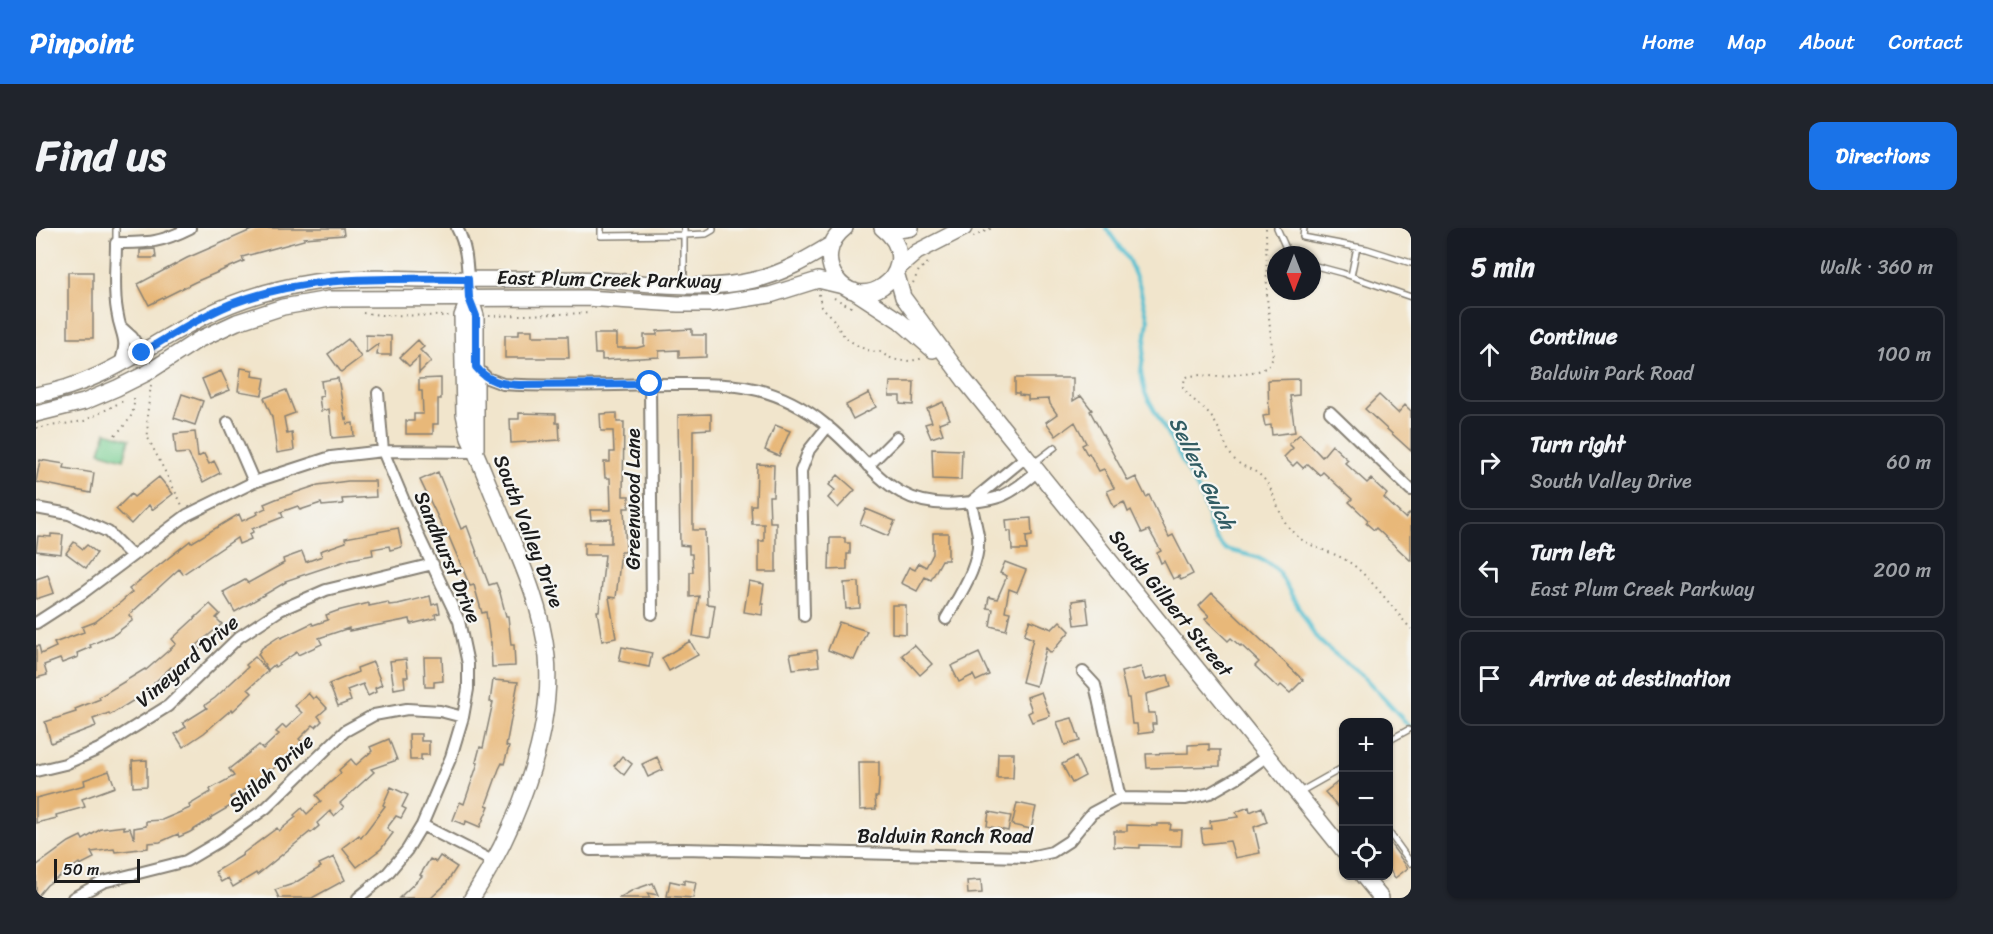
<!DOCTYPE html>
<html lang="en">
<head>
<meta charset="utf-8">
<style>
  body { margin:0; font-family:Sriracha,sans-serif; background:#20242c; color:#f1f3f6 }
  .controls { position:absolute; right:18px; bottom:18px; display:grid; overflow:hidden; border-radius:12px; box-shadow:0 2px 4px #0004 }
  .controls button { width:54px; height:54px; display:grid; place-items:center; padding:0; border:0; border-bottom:2px solid #363941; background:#171b24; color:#f1f3f6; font:30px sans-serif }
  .compass { position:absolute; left:1231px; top:18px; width:54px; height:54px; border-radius:50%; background:#171b24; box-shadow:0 2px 4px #0004; rotate:180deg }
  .scale { position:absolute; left:18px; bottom:15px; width:86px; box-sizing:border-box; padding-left:6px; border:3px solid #1c1c1c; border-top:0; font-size:16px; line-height:21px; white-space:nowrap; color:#1c1c1c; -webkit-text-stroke:4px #f6f6f2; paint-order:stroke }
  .stop { position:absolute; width:18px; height:18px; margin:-14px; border:4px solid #1a73e8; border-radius:50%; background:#fff }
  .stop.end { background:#1a73e8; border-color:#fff; box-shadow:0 2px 6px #0008 }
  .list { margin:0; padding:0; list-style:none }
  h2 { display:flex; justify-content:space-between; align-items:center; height:78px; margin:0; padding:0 24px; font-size:26px }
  h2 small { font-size:20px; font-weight:400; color:#9ea1a6 }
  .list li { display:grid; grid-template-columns:39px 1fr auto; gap:18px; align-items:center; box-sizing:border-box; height:96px; margin:0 12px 12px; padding:0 12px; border:2px solid #363941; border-radius:12px }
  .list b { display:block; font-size:22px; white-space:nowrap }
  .list p { margin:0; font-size:20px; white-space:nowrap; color:#9ea1a6 }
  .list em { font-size:20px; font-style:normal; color:#9ea1a6 }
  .icon { flex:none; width:33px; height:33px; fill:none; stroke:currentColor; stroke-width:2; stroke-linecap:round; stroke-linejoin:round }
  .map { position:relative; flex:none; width:1375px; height:670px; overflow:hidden; border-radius:12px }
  header { display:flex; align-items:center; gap:36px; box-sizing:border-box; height:84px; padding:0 30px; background:#1a73e8; color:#fff }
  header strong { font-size:28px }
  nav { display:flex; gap:33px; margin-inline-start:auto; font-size:21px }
  .intro { display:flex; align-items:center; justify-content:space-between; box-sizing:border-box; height:144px; padding:0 36px }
  h1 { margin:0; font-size:42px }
  .button { padding:15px 27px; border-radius:12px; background:#1a73e8; color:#fff; font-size:21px; font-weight:700 }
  main { display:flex; gap:36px; padding:0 36px }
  aside { flex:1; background:#171b24; border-radius:12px; box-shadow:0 2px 4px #0004 }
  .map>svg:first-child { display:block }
  .green { fill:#79cf93; stroke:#4a7658; stroke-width:1.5 }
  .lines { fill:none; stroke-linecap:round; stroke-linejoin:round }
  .stream { stroke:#54bfd0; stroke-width:4 }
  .building { fill:#e8b879 }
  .lane-casing { stroke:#868074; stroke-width:8 }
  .street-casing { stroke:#868074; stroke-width:14 }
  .secondary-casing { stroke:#868074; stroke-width:18 }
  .path { stroke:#868074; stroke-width:2; stroke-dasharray:1.5 4.5; stroke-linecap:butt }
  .lane { stroke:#fff; stroke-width:5 }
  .street { stroke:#fff; stroke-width:10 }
  .secondary { stroke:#fff; stroke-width:15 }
  .route { stroke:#1a73e8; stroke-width:8 }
  .labels { text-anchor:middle; stroke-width:4.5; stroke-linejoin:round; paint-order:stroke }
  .street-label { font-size:20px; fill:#1c1c1c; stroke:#f6f6f2 }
  .water-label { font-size:21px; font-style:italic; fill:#325d64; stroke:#f6f6f2 }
</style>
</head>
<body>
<header>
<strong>Pinpoint</strong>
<nav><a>Home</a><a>Map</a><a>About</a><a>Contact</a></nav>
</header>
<div class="intro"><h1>Find us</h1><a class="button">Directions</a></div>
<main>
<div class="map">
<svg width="1375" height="670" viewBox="0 0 1375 670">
  <rect width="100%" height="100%" fill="#f6f6f2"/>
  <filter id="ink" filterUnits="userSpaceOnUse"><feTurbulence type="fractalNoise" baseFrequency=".0167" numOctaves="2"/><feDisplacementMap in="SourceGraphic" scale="12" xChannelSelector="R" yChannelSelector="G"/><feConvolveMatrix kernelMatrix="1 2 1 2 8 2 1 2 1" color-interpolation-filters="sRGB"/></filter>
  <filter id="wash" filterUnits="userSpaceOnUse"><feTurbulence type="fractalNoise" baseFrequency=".008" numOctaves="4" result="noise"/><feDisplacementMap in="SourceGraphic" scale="24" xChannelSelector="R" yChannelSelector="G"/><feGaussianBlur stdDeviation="1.35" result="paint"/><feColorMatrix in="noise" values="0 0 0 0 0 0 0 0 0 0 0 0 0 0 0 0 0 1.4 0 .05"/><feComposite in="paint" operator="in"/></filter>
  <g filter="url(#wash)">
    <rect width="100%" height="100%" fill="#f1e5cc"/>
    <path class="green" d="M70 204 94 211 88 231 64 224Z"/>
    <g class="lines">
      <path class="stream" d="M1070 0 1092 31 1103 56 1112 92 1105 144 1109 165 1164 265 1172 287 1174 299 1181 312 1189 321 1220 329 1232 335 1242 343 1279 408 1289 418 1330 451 1375 500"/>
    </g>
    <g id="blocks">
      <path class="building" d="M220 0H307L308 7 268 10V12L206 29 208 33 159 54 113 77 102 56 151 30Z
        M119 21 120 30H104V22Z
        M32 44H57V110H32Z
        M656 101V107H670V129L643 130V122L623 123V129L586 131 566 132V126H559L558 106H581V120H601L608 118V107H621V103Z
        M483 102H496V108H532L533 130H469V107H483Z
        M330 107 355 108V127H341L342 116 330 125Z
        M312 111 325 129 305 144 292 126Z
        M382 112 388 119 384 122 395 133 383 145V129L373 138 364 129Z
        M205 140 217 142 216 148 229 150 226 167 202 163Z
        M185 143 194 162 174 170 166 151Z
        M302 150 309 191 310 190 311 196 317 195 318 208 296 210 293 181 285 183 283 169 287 168 285 153Z
        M405 150V171H402V196H397V206H370V193H378V186H387L386 163H383V151Z
        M979 150H1037V173L1045 168 1056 182 1054 183 1092 253 1100 249 1110 269 1113 267 1133 309 1137 307 1157 346 1145 352 1143 348 1137 351 1128 333 1125 335 1121 325 1125 323 1113 302 1106 305 1095 282 1092 284 1088 274 1078 279 1071 263 1078 260 1068 241 1063 243 1053 225 1051 226 1046 217 1050 215 1039 194 1020 208 1010 194 1021 186 1014 176 1013 171 992 172V168L983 167V165H979Z
        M1263 151V167L1254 168 1259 204 1236 207 1235 197 1229 198 1227 188 1233 187 1232 152Z
        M854 154H878L877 177 864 176V168H853Z
        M250 162 259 185 248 189 251 206 256 205 258 222 241 225 236 189 228 170Z
        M833 165 840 179 817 191 810 177Z
        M146 166 167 173 159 197 138 190Z
        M1343 167 1362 185 1369 177 1375 183V223L1329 181Z
        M907 174 914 191 903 195 907 206 895 210 889 196 896 194 891 181Z
        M483 185 520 186V195H523L524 212 475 215 474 191H483Z
        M581 185V194H588L587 268H593V280H588L590 324H585L580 370 573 369 580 410 566 413 561 383H563L569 327H548V315H575V291L555 292 554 282H575L574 250H569L568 234H574V224H578L577 203H565L564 186Z
        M675 186V201L657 202V302H669L671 376 679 377 674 411 657 408 663 368 654 369V344H657L656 326H653V318L644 317 642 187Z
        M739 197 754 203 743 228 729 222Z
        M159 204 162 229 168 226 173 236 178 233 184 245 167 254 152 225 140 226 138 206Z
        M1264 206 1286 229 1296 217 1312 232 1309 235 1331 255 1335 251 1351 266 1348 270 1369 290 1375 284V333L1340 300 1338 302 1330 295 1332 292 1313 274 1316 271 1287 244 1284 247 1272 236 1267 240 1261 234 1257 238 1248 229 1257 220 1253 216Z
        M896 221 926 222 925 252 897 251Z
        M4 232 29 236 28 240 58 245 55 265 0 254Z
        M721 236 738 237 737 268H733L734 294H740V344H723V313H728V296H716L715 277H720Z
        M402 244 425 301 431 298 453 357 460 355 464 365 470 388H472L475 417H478L479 438 456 439 455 414H454L450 384 446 385 438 357 434 358 410 302H408L384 252Z
        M802 247 819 262 802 280 792 270 799 262 793 257Z
        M123 249 137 266 116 282 113 277 95 296 80 281 95 266 98 269Z
        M312 253H339L340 269 306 271 307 276 286 278 285 275 264 282 262 278 245 284 247 289 216 301 217 304 213 306 215 311 203 316 201 310 147 346 143 341 93 387 97 392 79 406 54 417 55 419 41 425 42 429 26 435 24 431 8 437 11 447 0 450V418H3L5 426 20 419 18 415 48 404 46 399 59 394 85 374 96 364 93 361 154 313 155 315 203 286 206 293 222 286 221 284 230 280 228 276 240 271 282 257Z
        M830 281 859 293 852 308 824 296Z
        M995 290 996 308 990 309 991 322H976L975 303H971L970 292Z
        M362 300 366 319 354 322 353 318 336 321 337 327 315 331 249 353 250 354 199 384 187 364 209 352 212 355 248 335 247 331 266 324 270 334 286 328 284 323 310 314 309 310Z
        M897 305H912V332H906L895 352 889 349 881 363 865 355 873 339 879 342 883 335 890 339 897 326Z
        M15 306 27 307 25 326 0 323 2 308 15 309Z
        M794 310H809V315H814V326H811V341L793 342Z
        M38 314 47 321 51 317 61 325 50 340 30 325Z
        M969 334 990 342 981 364 973 361 969 383 974 384 970 402 954 398 957 381 951 380 953 369 961 371 971 348 964 345Z
        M12 347 18 365 0 371V351Z
        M713 353 728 356 725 376H727L726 387 708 384Z
        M823 354 824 380 810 381 808 355Z
        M1176 365 1267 452 1254 465 1245 457 1242 460 1219 438 1223 434 1205 417 1204 418 1195 410 1192 413 1169 391 1173 388 1163 378Z
        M394 368 396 377 402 375 404 385 399 386 400 390 375 396 374 391 313 403V400L283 410 286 416 262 427 261 424 239 439 238 437 232 442 222 426 226 420 244 408 245 410 276 395 277 397 292 392 290 387 301 383 333 375V378L352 374 353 377 362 376Z
        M1050 371 1053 395 1039 397 1036 373Z
        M174 376 184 386 180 390 186 396 161 417 164 421 139 443 135 439 118 455 121 458 74 487 73 485 57 491 60 498 15 515 9 494 40 484 39 481 64 471 63 469 109 441 110 442 140 416 136 411Z
        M856 377H870V406L856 405Z
        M994 392 1016 401 1024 393 1034 403 1015 425 1010 420 1000 458 986 454 997 411 988 407Z
        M803 394 831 403 818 432 792 422Z
        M654 413 662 427 633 443 626 430Z
        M878 417 896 436 884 447 866 427Z
        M586 419 616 425 613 439 583 433Z
        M781 422 783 438 757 441 754 426Z
        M943 425 953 447 940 453 937 447 923 454 915 438Z
        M219 429 232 443 212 461 216 465 197 483 196 481 168 505 147 519 139 506 150 499 147 495 171 480 169 477 179 470 212 439 210 437Z
        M388 429H406L407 453 398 454V459H389Z
        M370 431 372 449H368L369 459 358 461 354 433Z
        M337 434 346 457 339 460 340 464 332 468 327 456 311 462 315 473 302 478 293 456 322 444 321 440Z
        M1105 439 1109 452 1132 447 1135 459 1110 466 1112 485H1119L1120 496H1116L1117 504 1102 506 1101 496H1096L1093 470H1091L1085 444Z
        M457 452 482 454 470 518 473 519 468 536 466 535 463 541 450 577 453 578 444 599 430 593 429 597 417 592 424 574 428 576 442 535 440 534 444 519 447 520 457 474H454Z
        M1005 464 1014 488 996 494 992 485 996 483 991 469Z
        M272 465 277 471 280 468 291 480 282 488 286 493 280 499 277 497 263 511 266 514 235 543 233 541 217 554 221 558 212 565 209 561 194 569 198 576 174 590 175 591 154 604 143 609 142 606 124 614 112 615V620L79 624 78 621 55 624 58 630 44 637 43 635 11 657 0 670V638L33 614 45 608 47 612 65 601 88 598V601L94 600 98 611V600L110 598V593L126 592 154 580 153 577 175 564 174 561 198 548 193 541 223 517 227 521 243 506 240 504 247 497 250 500 266 485 259 478Z
        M1036 490 1044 513 1029 517 1021 494Z
        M373 506H385V513H393V527H385V532H374Z
        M353 511 361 532 335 541 338 544 304 575 308 579 298 588 294 583 281 595 283 598 275 605 274 604 221 647 220 645 197 659 192 650 185 654 179 644 207 627 206 626 241 600 243 603 260 589 258 587 266 580 271 586 285 573 280 567 305 545 303 542 315 531 320 537 336 523 334 519Z
        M1173 516V522H1184V538L1111 540 1110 526 1152 525V517Z
        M962 525H978L977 550H961Z
        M586 528 596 536 588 547 578 538Z
        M621 529 627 542 612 549 606 536Z
        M1040 529 1049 548 1036 555 1026 536Z
        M111 532V558L97 559 96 533Z
        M823 534H843V556L842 569H839L840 581 824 582Z
        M73 543 79 559 46 571 49 579 20 587 21 590 0 595V570L49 557 48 552Z
        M1303 553 1308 558V585L1289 564Z
        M355 559 372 567 366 579 370 581 365 590 360 588 351 600 357 605 345 621 321 639 306 620 323 607 325 610 349 578 347 577Z
        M981 575 1000 579 995 601 976 597Z
        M1213 579 1214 584 1226 579 1231 594 1218 599 1224 625 1199 630 1194 613 1167 616 1165 601 1175 600 1174 593 1202 589 1200 584Z
        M953 584 975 588 972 603 951 598Z
        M1121 596H1135L1134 602H1146L1145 618 1104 617V620L1078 619V603H1091V597L1121 598Z
        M1353 614 1372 640 1359 650 1353 641Z
        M404 628 421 639 409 657 395 670H363L386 648 384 647 394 631 400 634Z
        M298 629 309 652 276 670H243L239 662 257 656 285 639 283 636Z
        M648 652 660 654 657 670 631 668 634 653 648 656Z
        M945 652 946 665 932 666 931 653Z
        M617 655 622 667 611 665 614 670H583L597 662Z"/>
    </g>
  </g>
  <g filter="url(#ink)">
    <use href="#blocks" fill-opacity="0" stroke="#868074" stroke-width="1.5"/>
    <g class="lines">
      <defs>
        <path id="lane" d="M80 0V15
          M565 0V8L648 7V0
          M1241 0 1253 27
          M1268 0 1267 9 1331 21 1375 35
          M1276 37 1306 45 1375 69
          M1315 48 1321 19
          M648 55V7L670 6 677 2V0
          M998 235 1019 219
          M1352 513 1372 502
          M1262 565 1308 539
          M1352 603 1375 635
          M1374 670H1375"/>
        <path id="street" d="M421 0C430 17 431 33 432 51
          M86 100 96 109 106 125
          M83 139C94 108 85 111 81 83 77 61 80 37 80 15 113 15 124 15 154 0
          M440 139 451 150 467 156C523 160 580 156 636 156 660 156 684 155 708 159 738 164 767 178 790 197 838 236 854 282 925 275 966 272 971 268 1002 243
          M614 156 616 386
          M1294 184 1375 262
          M192 194 218 254
          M832 238 861 209
          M935 274 991 228
          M0 280 33 286 72 304 95 327
          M768 388 765 243 773 222 792 198
          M910 391C924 366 945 337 942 307 940 296 937 285 935 274
          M0 395 48 364 151 287 218 254 295 229 347 223 440 224
          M1047 444 1059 457 1084 570
          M0 543 29 536 63 521 132 478 203 409 244 382 290 362 397 336
          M386 597 458 634
          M554 622 646 621 993 629 1016 624 1033 613 1056 585 1084 570 1150 571 1174 565 1202 549 1231 528
          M37 670 67 654 150 633 182 614 230 580 309 503 338 487 371 481 404 483 427 489
          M322 670 351 646 371 622 386 597 415 529 427 489 432 461V436L423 393 384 311 347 223 342 165"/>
        <path id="secondary" d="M809 0C771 29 810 84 847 58 855 53 860 45 862 36 865 21 858 9 846 0
          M848 0 862 2 875 0
          M861 41 881 24 928 0
          M860 44 867 69 929 153 1308 623
          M818 63 864 93 897 122
          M433 66 440 88V221
          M433 70 426 88 428 186 433 210C445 235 454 261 465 286 485 333 506 378 511 429 518 507 478 605 436 670
          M0 167C68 155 108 119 167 89 202 71 240 60 279 54 320 48 364 51 406 51 459 52 512 50 564 52 614 55 669 64 718 52 746 46 771 31 796 16
          M0 186 48 174 81 160 111 145 162 112 201 94 247 79 293 71 550 70 642 76H675L734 67 782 52 807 58
          M1327 648 1345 670"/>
      </defs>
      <use href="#lane" class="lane-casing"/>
      <use href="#street" class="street-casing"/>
      <use href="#secondary" class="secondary-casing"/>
      <path class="path" d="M1230 0 1231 69 1237 130 1232 139 1222 143 1183 149 1164 147 1153 148 1149 150 1147 159C1155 173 1172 181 1180 196 1188 209 1189 221 1199 232 1207 240 1219 241 1226 249 1241 263 1240 290 1260 307 1275 321 1297 323 1313 334 1333 347 1358 382 1375 401
        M937 9 956 0
        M877 55 883 42 893 34
        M783 66 785 79C797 88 796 90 803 101 810 113 831 125 844 124 858 134 871 135 887 130
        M798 70 819 81
        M327 85 345 87 414 88
        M453 88 555 85
        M115 157 111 188 112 210 146 277
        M0 200 48 193 87 173
        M79 207C93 193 99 188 98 167"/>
      <use href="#lane" class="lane"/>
      <use href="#street" class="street"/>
      <use href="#secondary" class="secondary"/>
    </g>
  </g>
  <g class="lines" filter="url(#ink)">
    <path class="route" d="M106 125C135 107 164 89 195 76 272 46 351 51 432 51L433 70 440 88V139C452 154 466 156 483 157L614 156"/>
  </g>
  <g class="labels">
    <g class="street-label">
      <text transform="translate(573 51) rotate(1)" y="7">East Plum Creek Parkway</text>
      <text transform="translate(597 271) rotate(-90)" y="7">Greenwood Lane</text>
      <text transform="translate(493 303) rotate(69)" y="7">South Valley Drive</text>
      <text transform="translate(412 329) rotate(67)" y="7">Sandhurst Drive</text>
      <text transform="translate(1135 375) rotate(51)" y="7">South Gilbert Street</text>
      <text transform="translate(151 433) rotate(-41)" y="7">Vineyard Drive</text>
      <text transform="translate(235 545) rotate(-42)" y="7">Shiloh Drive</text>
      <text x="909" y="615">Baldwin Ranch Road</text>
    </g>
    <g class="water-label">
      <text transform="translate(1166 245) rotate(64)" y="7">Sellers Gulch</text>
    </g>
  </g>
</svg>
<div class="controls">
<button>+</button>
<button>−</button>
<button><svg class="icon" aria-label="locate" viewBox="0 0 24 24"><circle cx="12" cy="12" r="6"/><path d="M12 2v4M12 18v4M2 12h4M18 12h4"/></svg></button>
</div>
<svg class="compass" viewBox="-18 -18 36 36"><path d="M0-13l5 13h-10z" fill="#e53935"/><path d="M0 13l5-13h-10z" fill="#9ea1a6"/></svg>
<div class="scale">50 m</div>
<div class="stop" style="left:614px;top:156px"></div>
<div class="stop end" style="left:106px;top:125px"></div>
</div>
<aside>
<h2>5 min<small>Walk · 360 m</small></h2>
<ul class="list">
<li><svg class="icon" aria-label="ahead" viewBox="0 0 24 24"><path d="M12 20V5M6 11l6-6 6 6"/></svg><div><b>Continue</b><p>Baldwin Park Road</p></div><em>100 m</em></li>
<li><svg class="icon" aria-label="right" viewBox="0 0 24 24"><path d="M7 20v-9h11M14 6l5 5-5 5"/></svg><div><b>Turn right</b><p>South Valley Drive</p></div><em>60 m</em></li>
<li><svg class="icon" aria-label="left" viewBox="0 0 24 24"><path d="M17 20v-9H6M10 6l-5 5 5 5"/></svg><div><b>Turn left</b><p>East Plum Creek Parkway</p></div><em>200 m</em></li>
<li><svg class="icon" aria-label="arrive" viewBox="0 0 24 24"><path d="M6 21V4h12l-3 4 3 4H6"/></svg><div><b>Arrive at destination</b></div></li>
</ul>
</aside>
</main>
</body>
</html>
